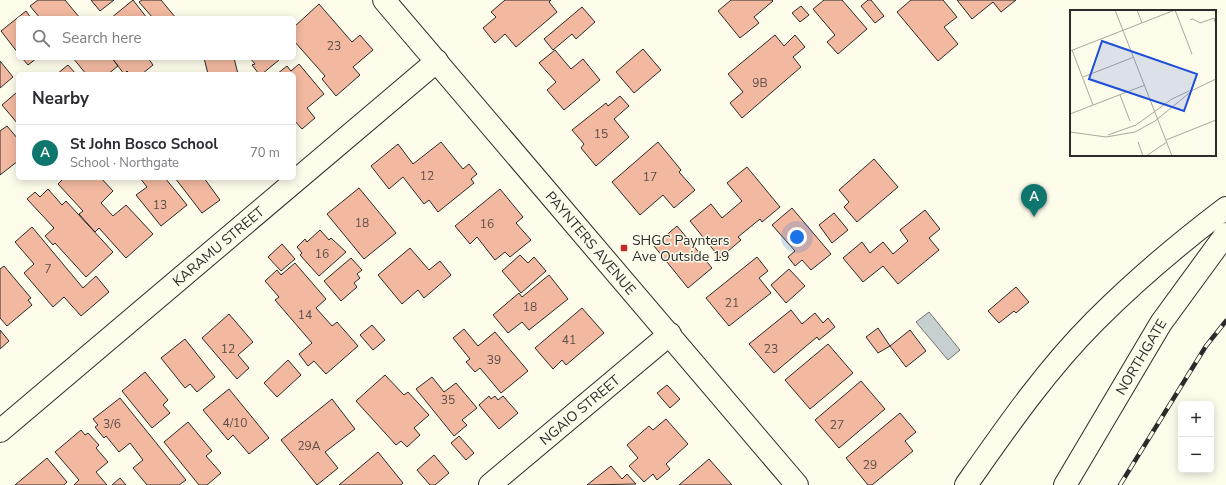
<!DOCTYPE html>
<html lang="en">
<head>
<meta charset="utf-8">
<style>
  body { margin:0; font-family:"Nunito Sans",sans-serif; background:#f2f2f3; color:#2b2b33 }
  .controls { position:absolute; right:12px; bottom:12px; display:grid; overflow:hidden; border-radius:6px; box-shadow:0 2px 10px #0003 }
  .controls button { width:36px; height:36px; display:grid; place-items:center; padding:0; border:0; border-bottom:1px solid #e1e1e2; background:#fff; color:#2b2b33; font:20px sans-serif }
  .you { position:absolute; left:797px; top:237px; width:14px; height:14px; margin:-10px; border:3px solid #fff; border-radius:50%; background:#1a73e8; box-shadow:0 0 0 6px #1a73e833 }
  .badge { display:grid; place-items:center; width:26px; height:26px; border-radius:50%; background:#0f766e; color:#fff; font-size:13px; font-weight:700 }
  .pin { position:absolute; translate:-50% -33px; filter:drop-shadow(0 1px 2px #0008) }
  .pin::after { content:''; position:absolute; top:21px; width:14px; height:12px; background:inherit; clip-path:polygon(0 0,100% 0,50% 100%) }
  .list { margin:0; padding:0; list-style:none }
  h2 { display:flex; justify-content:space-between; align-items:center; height:52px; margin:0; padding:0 16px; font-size:17px }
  h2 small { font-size:13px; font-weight:400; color:#7c7c81 }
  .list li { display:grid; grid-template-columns:26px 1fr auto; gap:12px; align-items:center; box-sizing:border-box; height:56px; padding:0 16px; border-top:1px solid #e1e1e2 }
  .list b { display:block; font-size:15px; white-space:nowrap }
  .list p { margin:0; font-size:13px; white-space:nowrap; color:#7c7c81 }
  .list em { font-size:13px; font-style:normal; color:#7c7c81 }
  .icon { flex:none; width:22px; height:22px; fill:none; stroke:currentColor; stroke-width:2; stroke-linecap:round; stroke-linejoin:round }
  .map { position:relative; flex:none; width:1226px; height:485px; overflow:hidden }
  .search { position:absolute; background:#fff; box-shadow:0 2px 10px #0003; left:16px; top:16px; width:280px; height:44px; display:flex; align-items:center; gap:10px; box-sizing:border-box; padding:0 14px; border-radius:6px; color:#7c7c81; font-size:15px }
  .panel { position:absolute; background:#fff; box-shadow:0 2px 10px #0003; left:16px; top:72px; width:280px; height:108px; border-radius:6px }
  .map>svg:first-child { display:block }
  .water { fill:#c7d0d0; stroke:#74746e }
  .building { fill:#f2b8a0; stroke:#2b2b2b }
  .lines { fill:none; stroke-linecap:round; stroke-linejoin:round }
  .minor-casing { stroke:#2b2b2b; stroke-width:24 }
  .highway-casing { stroke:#2b2b2b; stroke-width:24 }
  .minor { stroke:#fdfbea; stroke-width:22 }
  .highway { stroke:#fdfbea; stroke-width:22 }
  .rail-casing { stroke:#2b2b2b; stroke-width:4.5 }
  .rail { stroke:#fdfbea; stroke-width:3; stroke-dasharray:9; stroke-linecap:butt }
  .poi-dot { fill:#c62828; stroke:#fdfbea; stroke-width:1.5 }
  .labels { text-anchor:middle; stroke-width:3; stroke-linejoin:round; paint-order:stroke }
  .number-label { font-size:12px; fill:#5d4e48 }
  .poi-label { font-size:14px; fill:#2b2b2b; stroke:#fdfbea; text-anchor:start }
  .street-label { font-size:14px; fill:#2b2b2b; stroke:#fdfbea }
  .inset-road { fill:none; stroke:#a9a89e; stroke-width:1 }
  .view { fill:#1d4ed8; fill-opacity:0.15; stroke:#1d4ed8; stroke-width:2 }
  .inset-edge { fill:none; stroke:#2b2b2b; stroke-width:2 }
</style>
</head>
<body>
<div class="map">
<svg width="1226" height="485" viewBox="0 0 1226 485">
  <rect width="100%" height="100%" fill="#fdfbea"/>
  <path class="water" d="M929 312 960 350 948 360 916 322Z"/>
  <path class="building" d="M38 0H65L80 18H40L30 6Z
    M91 0H114L100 11Z
    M133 0 147 18H111Z
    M142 0H161L176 18H153L139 2Z
    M505 0H551L549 2 557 12 516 47 505 34 495 43 483 28 496 17 491 12Z
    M731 0H772L773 1 754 17 759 23 740 38 718 11Z
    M824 0H842L867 29 838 54 827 42 835 35 813 9Z
    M868 0H871L884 16 875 23 861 6Z
    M911 0H943L957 17 944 27 958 44 938 61 897 12Z
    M957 0H1016L1001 12 993 2 972 19Z
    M319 4 352 42 360 35 373 50 353 67 360 75 336 96 322 79 325 76 294 41V27Z
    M801 6 809 15 800 22 792 13Z
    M582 7 595 22 576 39 572 34 553 50 544 39Z
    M26 11 31 18H18V53L1 31Z
    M775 35 784 46 795 35 805 47 793 57 801 67 742 118 730 103 743 92 728 74Z
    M643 49 661 70 634 93 616 72Z
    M555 50 571 69 583 59 600 80 564 110 547 90 556 82 539 63Z
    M22 58H37L28 65Z
    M73 58H112L118 66 108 74H86Z
    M112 58H148L153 65 142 74H130L127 71 124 74Z
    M204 58H234L238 74H208Z
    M250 58H277L279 60 262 74H259L252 65 255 64Z
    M0 61 13 77 0 88Z
    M299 64 324 94 307 108 315 118 302 129 294 120V74H277L287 66 291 71Z
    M68 65 76 74H57Z
    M16 93 18 95V124L2 105Z
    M620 96 629 106 614 119 629 137 596 166 581 148 584 144 572 130 606 103 608 106Z
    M7 126 18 139V161L0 175V131Z
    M441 142 463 169 469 164 477 174 471 179 474 183 438 212 429 200 424 204 403 177 389 189 371 166 398 144 413 164Z
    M658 142 681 170 679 172 695 190 674 208 663 195 640 215 612 182Z
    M874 159 898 187 857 222 844 207 849 202 839 190Z
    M747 167 780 207 762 222 760 219 738 237 741 240 720 258 690 221 711 204 722 218 742 201 727 183Z
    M64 178H101L113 191 101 203 113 216 126 205 153 234 126 258 99 228 95 232 79 214 83 211 58 184Z
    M140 178H165L187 205 161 226 136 195 147 187Z
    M175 178H204L220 200 202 213Z
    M359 188 396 233 364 259 327 214Z
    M48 189 62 205 66 201 113 252 86 277 55 243 53 245 45 236 54 228 27 199 35 192 40 197Z
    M500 189 523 217 516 223 531 240 510 257 505 252 495 260 477 237 470 244 455 226Z
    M792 208 831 254 811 270 802 260 795 266 788 257 795 251 772 225Z
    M925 210 940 229 929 238 939 250 898 284 883 266 863 282 843 258 862 242 870 253 883 242 893 254 908 241 900 230Z
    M834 213 848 230 832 243 819 225Z
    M677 226 712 268 688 288 654 246Z
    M32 227 83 288 96 276 109 292 81 316 64 297 53 307 24 273 34 264 15 242Z
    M320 230 329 240 331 238 346 252 319 276 300 255 302 253 297 247 305 239 307 242Z
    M282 244 295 259 281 271 268 257Z
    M410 248 429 270 440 261 451 275 424 298 418 290 402 304 378 275Z
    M520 255 528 263 534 257 546 271 521 293 502 271Z
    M757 257 768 271 759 278 771 293 729 326 706 298Z
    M351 258 362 270 357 274 360 278 354 283 357 287 341 301 324 281Z
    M295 263 326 299 316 308 332 326 337 322 358 346 326 374 314 361 308 366 299 354 312 343 275 300 279 297 265 281 277 270 281 275Z
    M4 266 31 298 28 300 32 305 7 326 0 318V269Z
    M789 269 805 286 786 303 771 285Z
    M549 275 568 299 529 330 522 322 508 333 493 315 519 293 522 297Z
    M1016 287 1029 302 1016 313 1014 311 999 323 988 311Z
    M582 308 604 333 566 365 562 360 553 369 535 348Z
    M791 310 802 324 815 313 823 323 828 318 835 327 819 340 817 337 774 373 749 344Z
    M229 314 253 342 238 355 249 368 237 379 202 338Z
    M372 325 385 340 373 350 360 335Z
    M878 328 890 346 878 353 866 337Z
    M464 329 478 346 495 332 528 371 501 393 480 368 475 372 466 362 470 359 453 338Z
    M0 330 9 341 0 349Z
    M910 330 926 351 906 367 890 346Z
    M185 339 215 377 197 392 190 384 185 388 161 358Z
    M828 344 853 373 810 409 785 380Z
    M288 360 301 375 277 397 264 383Z
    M145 372 168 400 163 405 170 413 152 428 122 391Z
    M385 375 404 395 408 392 429 415 414 428 420 435 407 447 401 441 396 445 356 401Z
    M432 377 444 392 456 383 477 408 462 420 467 425 454 436 416 389Z
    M861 381 885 409 839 448 815 420Z
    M667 385 680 399 670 408 657 393Z
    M229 389 269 438 249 454 233 435 228 440 203 410Z
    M489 396 491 399 495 396 498 400 503 396 518 413 499 429 479 405Z
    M120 398 186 480 179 485H147L133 468 143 460 130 443 119 452 106 436 104 438 95 427 98 425 93 419Z
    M332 399 355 429 325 452 338 468 317 485 281 440Z
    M900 413 916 432 905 441 913 451 872 485H868L846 458Z
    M666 419 688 444 666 464 670 469 657 480 653 474 644 482 629 466 638 458 627 445 649 426 653 430Z
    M188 422 212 451 206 456 221 473 207 485H199L164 442Z
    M81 430 85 435 88 433 99 445 96 448 108 462 96 472 107 485H74L79 480 55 452Z
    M459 436 474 453 466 460 451 443Z
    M378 452 403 483 401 485H339Z
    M434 455 449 473 435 485H430L417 470Z
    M47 458 67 482 64 485H15Z
    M709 459 732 485H679Z
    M611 466 622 479 627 474 636 484 587 485Z
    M120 478 126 485H112Z"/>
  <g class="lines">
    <defs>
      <g id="minor">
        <path id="s1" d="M384 0 797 485"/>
        <path id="s2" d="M0 431 437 61"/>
        <path id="s3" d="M490 485 670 334"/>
      </g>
      <g id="highway">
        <path d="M966 485C1006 428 1046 370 1095 321 1136 280 1181 242 1226 208"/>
        <path id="s4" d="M1065 485 1161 323 1226 234"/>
      </g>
    </defs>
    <use href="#minor" class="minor-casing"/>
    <use href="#highway" class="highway-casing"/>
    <use href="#minor" class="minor"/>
    <use href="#highway" class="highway"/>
    <defs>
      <path id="rail" d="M1120 485 1206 346 1226 321"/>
    </defs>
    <use href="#rail" class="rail-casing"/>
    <use href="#rail" class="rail"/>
  </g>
  <rect class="poi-dot" x="620" y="244" width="8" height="8" rx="2"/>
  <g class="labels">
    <g class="number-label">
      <text x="334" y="50">23</text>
      <text x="760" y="87">9B</text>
      <text x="601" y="138">15</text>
      <text x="427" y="180">12</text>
      <text x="650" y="181">17</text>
      <text x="160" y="209">13</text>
      <text x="362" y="227">18</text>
      <text x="487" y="228">16</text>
      <text x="322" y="258">16</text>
      <text x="48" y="273">7</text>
      <text x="732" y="307">21</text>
      <text x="530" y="311">18</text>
      <text x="305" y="319">14</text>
      <text x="569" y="344">41</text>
      <text x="228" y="353">12</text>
      <text x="771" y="353">23</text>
      <text x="494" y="364">39</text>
      <text x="448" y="404">35</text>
      <text x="235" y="427">4/10</text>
      <text x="112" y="428">3/6</text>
      <text x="837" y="429">27</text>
      <text x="309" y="450">29A</text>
      <text x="870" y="469">29</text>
    </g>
    <g class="poi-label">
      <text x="632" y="245">SHGC Paynters<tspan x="632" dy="16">Ave Outside 19</tspan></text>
    </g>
    <g class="street-label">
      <text dy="5" stroke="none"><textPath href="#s1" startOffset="319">PAYNTERS AVENUE</textPath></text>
      <text dy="5" stroke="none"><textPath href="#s2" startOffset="286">KARAMU STREET</textPath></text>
      <text dy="5" stroke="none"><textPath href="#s4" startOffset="149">NORTHGATE</textPath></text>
      <text dy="5" stroke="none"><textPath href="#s3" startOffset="117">NGAIO STREET</textPath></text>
    </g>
  </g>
  <g transform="translate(1070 10)">
    <rect width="146" height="146" fill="#fdfbea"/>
    <path class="inset-road" d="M45 0 102 146M67 0 72 13M105 0 122 44M120 10 123 9 130 13 144 8 146 15M2 40 23 95M0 41 105 0M13 67 64 47M50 85 60 111M0 104 75 75M0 122 36 127 65 122 85 111 123 80 146 69M38 125 66 115 102 89 119 81M96 130 146 110M68 132 73 146M76 146 97 132"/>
    <path class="view" d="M32 31 127 64 114 101 19 69Z"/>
    <rect width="146" height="146" class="inset-edge"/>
  </g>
</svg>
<div class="controls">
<button>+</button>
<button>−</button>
</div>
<div class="you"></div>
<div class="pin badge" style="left:1034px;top:217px">A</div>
<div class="search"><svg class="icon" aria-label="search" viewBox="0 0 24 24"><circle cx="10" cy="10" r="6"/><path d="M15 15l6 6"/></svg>Search here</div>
<section class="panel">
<h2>Nearby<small></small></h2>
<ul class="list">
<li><span class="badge">A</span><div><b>St John Bosco School</b><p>School · Northgate</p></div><em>70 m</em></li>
</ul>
</section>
</div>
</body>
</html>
